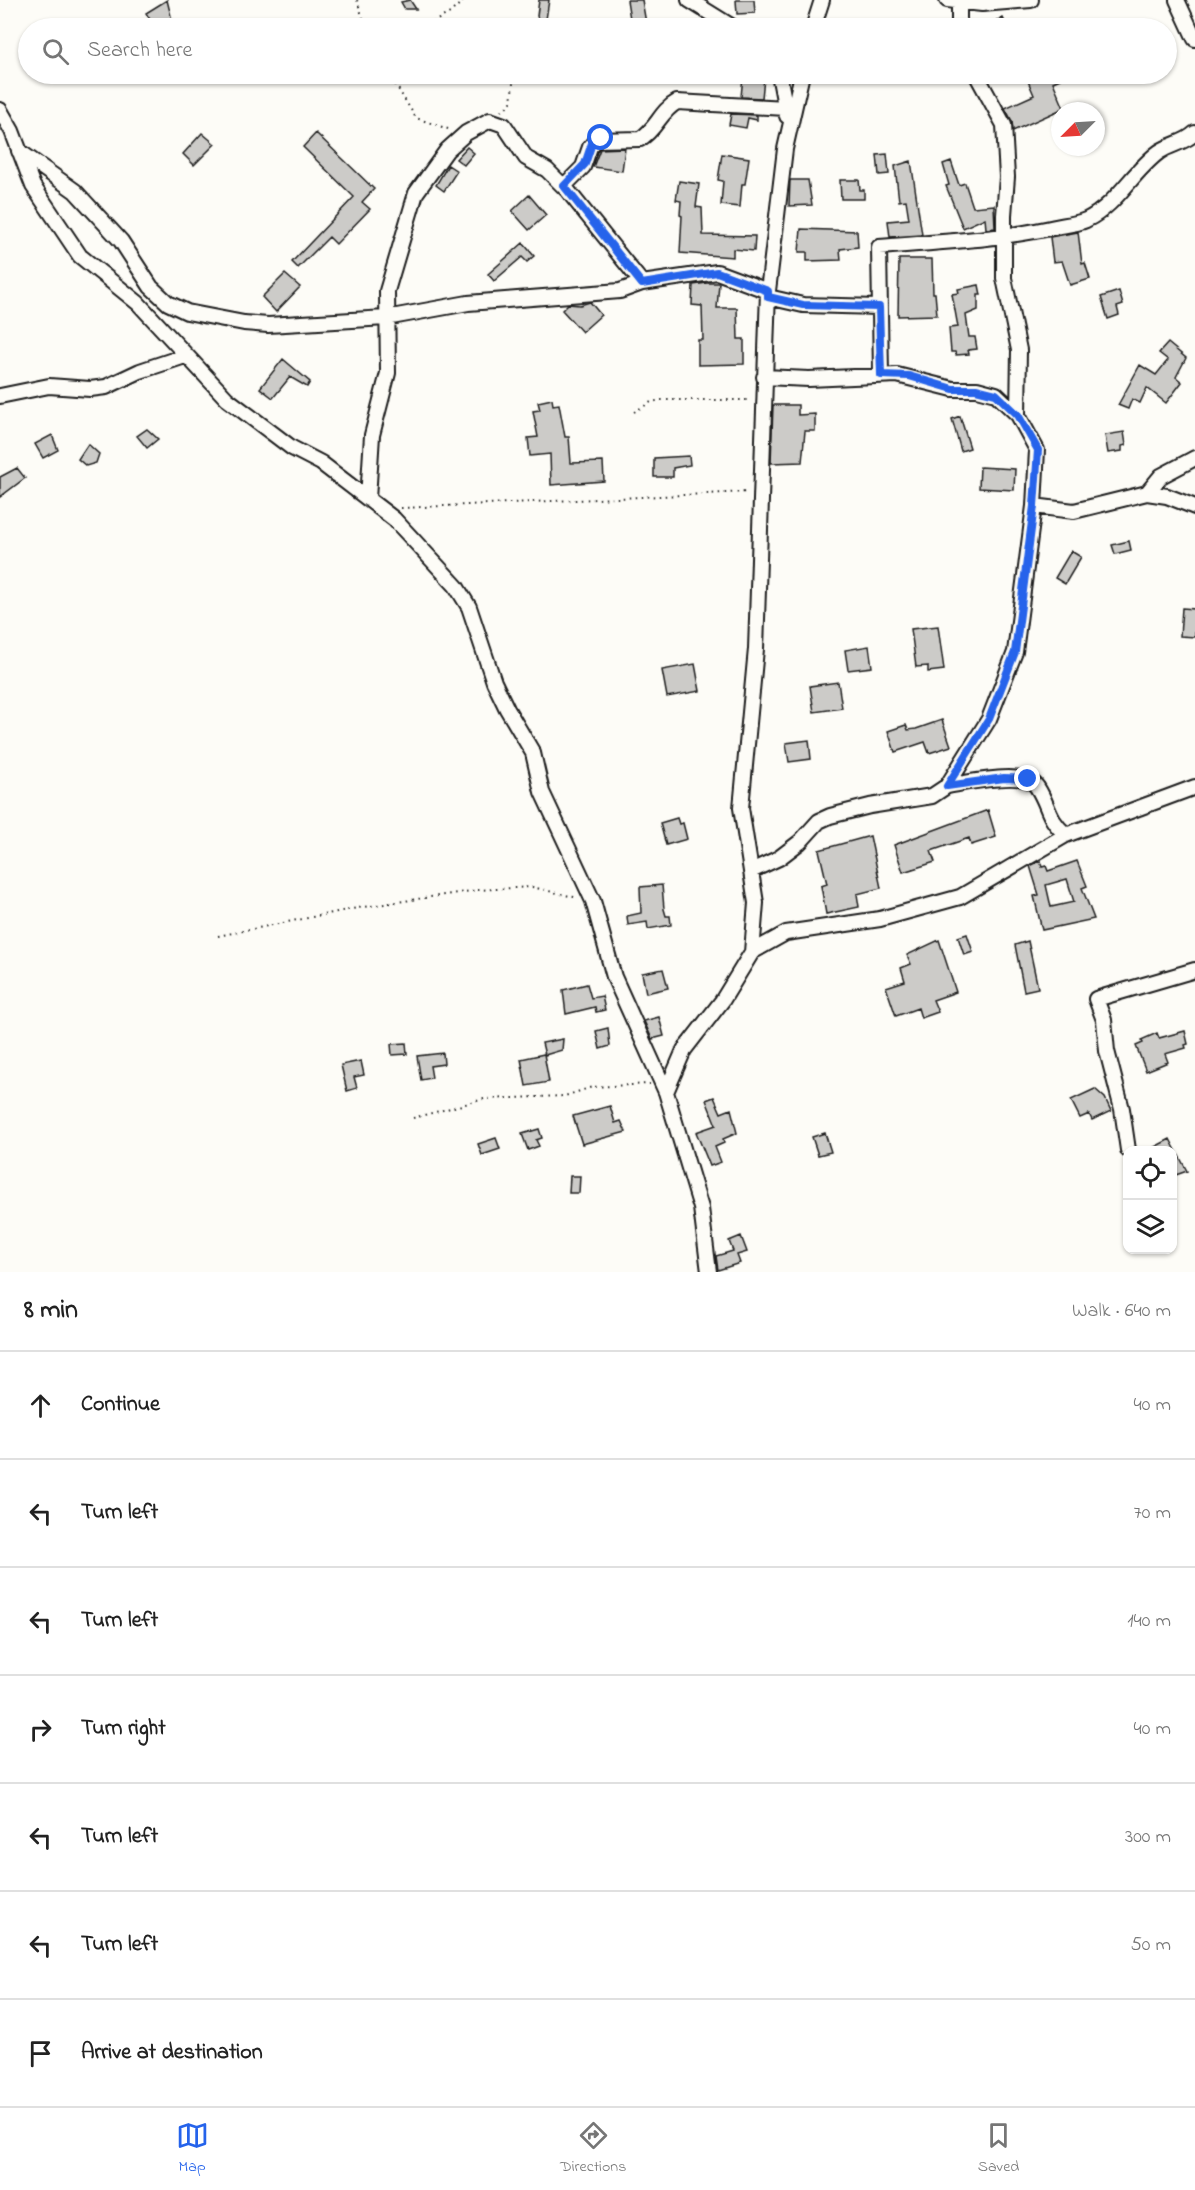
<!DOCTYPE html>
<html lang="en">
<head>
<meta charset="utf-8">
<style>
  body { margin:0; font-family:"Indie Flower",sans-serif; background:#f6f6f6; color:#222 }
  .controls { position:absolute; right:18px; bottom:18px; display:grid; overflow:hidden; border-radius:12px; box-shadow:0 2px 4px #0004 }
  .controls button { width:54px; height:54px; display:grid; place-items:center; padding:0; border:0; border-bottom:2px solid #e0e0e0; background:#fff; color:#222; font:30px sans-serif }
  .compass { position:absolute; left:1051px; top:102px; width:54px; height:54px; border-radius:50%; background:#fff; box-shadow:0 2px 4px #0004; rotate:246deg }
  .stop { position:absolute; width:18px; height:18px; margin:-14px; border:4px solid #2563eb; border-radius:50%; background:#fff }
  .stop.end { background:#2563eb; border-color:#fff; box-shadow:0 2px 6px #0008 }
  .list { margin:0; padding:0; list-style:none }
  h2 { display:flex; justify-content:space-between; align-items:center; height:78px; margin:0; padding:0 24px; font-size:26px }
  h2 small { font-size:20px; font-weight:400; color:#767676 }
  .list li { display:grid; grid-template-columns:39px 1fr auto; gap:18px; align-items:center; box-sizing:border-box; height:108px; padding:0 24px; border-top:2px solid #e0e0e0 }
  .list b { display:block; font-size:22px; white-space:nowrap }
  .list em { font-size:20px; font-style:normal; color:#767676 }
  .icon { flex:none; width:33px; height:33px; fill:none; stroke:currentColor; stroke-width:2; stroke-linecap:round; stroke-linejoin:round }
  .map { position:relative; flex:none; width:1195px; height:1272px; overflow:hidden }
  .search { position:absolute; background:#fff; box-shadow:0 2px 4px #0004; left:18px; right:18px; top:18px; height:66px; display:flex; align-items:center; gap:15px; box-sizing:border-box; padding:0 21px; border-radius:33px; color:#767676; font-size:22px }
  .sheet { height:834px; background:#fff }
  nav { display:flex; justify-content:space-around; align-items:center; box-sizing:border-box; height:84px; border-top:2px solid #e0e0e0; background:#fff; font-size:16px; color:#767676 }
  nav a { display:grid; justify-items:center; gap:3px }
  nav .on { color:#2563eb }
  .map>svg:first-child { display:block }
  .building { fill:#cccbc8; stroke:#1c1c1c; stroke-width:1.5; fill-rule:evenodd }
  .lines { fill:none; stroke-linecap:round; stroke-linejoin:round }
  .minor-casing { stroke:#1c1c1c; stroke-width:18 }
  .path { stroke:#1c1c1c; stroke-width:2; stroke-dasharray:1.5 4.5; stroke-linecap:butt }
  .minor { stroke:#fdfcf7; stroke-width:14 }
  .route { stroke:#2563eb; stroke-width:8 }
</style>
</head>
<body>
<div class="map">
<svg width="1195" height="1272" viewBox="0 0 1195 1272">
  <rect width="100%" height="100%" fill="#fdfcf7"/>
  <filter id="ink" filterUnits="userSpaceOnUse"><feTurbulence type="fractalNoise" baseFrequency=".0167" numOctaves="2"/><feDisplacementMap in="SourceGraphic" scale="12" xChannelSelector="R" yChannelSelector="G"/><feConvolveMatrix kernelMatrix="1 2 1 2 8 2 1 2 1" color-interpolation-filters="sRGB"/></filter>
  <g filter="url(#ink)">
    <path class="building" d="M167 0 172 20 155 28 146 13Z
      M410 0 416 9H405L401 2Z
      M539 0H549L545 26 567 18 571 28H541L537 16Z
      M627 0H642L646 23 631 25Z
      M736 0H754L755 13 737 14Z
      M1003 18 1008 28H981Z
      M1025 74H1072L1053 82 1064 108 1013 131 1012 121 1005 108 1034 95Z
      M743 76 764 78 762 98 741 97Z
      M731 114 757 115V120L748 118 746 128 729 125Z
      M202 133 215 144 194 165 183 154Z
      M316 133 374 189 362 202 370 209 336 244 329 237 298 268 292 262 354 197 303 147Z
      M467 147 474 153 464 165 456 159Z
      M625 148 622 171 593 167 600 149Z
      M722 154 749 158 745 184H742L740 207 721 205 723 181 718 180Z
      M887 154 889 174 879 175 877 155Z
      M911 161 922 235 890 237 888 221 909 219 906 200 899 201 895 166Z
      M951 161 959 185 965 183 973 207 994 205 995 228 986 229 985 218 963 228 946 186 949 185 943 164Z
      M448 165 457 171 444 191 436 185Z
      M790 180H808L812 205 789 206Z
      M840 180H859L860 190H864V199H841Z
      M679 181 699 184 696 207 702 208 703 235 755 236 754 251 733 249V257L680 253 682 216 680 215 681 201 676 200Z
      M529 195 546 215 529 230 512 211Z
      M801 229 857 231 858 247 840 249 841 260 807 261V252H799Z
      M1078 232 1082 264 1085 263 1090 279 1070 285 1062 261 1053 262 1050 237Z
      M523 243 534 256 527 262 522 257 494 281 488 274Z
      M899 259H932L933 293H935L937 315 898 316Z
      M285 274 300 287 276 312 262 297Z
      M707 283H719L717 308H737L738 339H744V364L698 365V340H703L702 306 692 305 693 285Z
      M979 285 981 295H978V310L966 315 969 337H975L977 349 968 350 969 354 956 355 955 352H951L949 328 958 327 952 294 959 293 958 289Z
      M1119 291 1123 305 1117 307 1119 315 1108 319 1101 297Z
      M590 302 601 315 582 332 562 310 568 304 580 305Z
      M1168 343 1186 358 1176 377 1182 382 1166 403 1147 388 1140 403 1132 399 1128 409 1118 405 1140 365 1156 375 1168 360 1159 353Z
      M283 359 310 382 307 387 290 377 273 398 260 388Z
      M552 399 553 405 559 404 565 437H569L571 463 603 462 604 481 551 485 550 454 530 456 528 438 538 437 533 411 540 410 538 402Z
      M773 405H798V415L815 414V431H805L802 462 771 463Z
      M960 416 970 448 961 451 952 419Z
      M147 429 158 439 147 448 137 436Z
      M1124 432 1126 445 1122 446V451L1108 453 1105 435Z
      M52 435 58 450 43 458 35 444Z
      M88 444 99 454 96 463 86 466 78 459Z
      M689 456 690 465 673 468V477H654V458Z
      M980 467 1015 469 1014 490 979 488Z
      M17 468 25 478 0 497V477Z
      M1129 541 1131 550 1115 554 1112 545Z
      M1071 551 1081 557 1065 584 1055 578Z
      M1182 608 1195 609V637L1180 636Z
      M938 626 944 670 928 672V666L916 667 911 629Z
      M869 646 872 667 848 670 845 650Z
      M695 664 700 691 667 697 662 670Z
      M838 682 842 708 814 712 810 686Z
      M942 720 951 746 929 753 925 742 895 752 888 731 906 725 908 730 916 729Z
      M809 740 811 759 789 762 786 743Z
      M988 810 996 837 971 845 969 838 931 851 935 862 903 872 894 845Z
      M677 818 679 824 683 823 687 839 666 845 660 823Z
      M870 836 881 888 857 894 859 907 826 914 821 886 827 884 819 850Z
      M1040 861 1042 867 1046 866 1048 871 1077 861 1087 886 1082 888 1094 919 1042 930 1034 896 1039 895 1030 866ZM1067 879 1074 902 1051 907 1046 885Z
      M662 885 664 909 666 916H670L671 925 648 929 647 922 628 925 627 916 641 913 640 887Z
      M967 934 973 952 964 955 958 937Z
      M939 940 956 992 933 1000 938 1012 921 1018 918 1008 896 1016 886 987 905 981 901 968 911 964 907 955Z
      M1028 941 1038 988 1024 991 1015 945Z
      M663 969 668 988 646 993 642 973Z
      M587 984 591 998 602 996 605 1010 596 1012 595 1007 566 1014 563 990Z
      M659 1017 664 1036 652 1039 644 1021Z
      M608 1028 610 1046 600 1049 596 1031Z
      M1185 1031 1188 1044 1185 1045 1186 1048 1165 1054 1168 1062 1146 1071 1136 1046 1143 1043 1141 1040 1157 1033 1159 1038Z
      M563 1039 562 1050 545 1055 542 1043Z
      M406 1043 407 1054 392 1055 391 1044Z
      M443 1053 444 1064 430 1066 432 1078 421 1080 417 1056Z
      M544 1054 549 1082 526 1086 521 1059Z
      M361 1061 364 1075 354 1077 357 1088 347 1091 341 1065Z
      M1095 1089 1105 1098 1111 1111 1092 1120 1089 1114 1080 1118 1071 1100Z
      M714 1097 721 1113 731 1109 737 1133 723 1139 724 1143 715 1147 721 1162 710 1166 696 1132 716 1125 706 1100Z
      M610 1106 615 1123 621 1121 626 1132 582 1144 573 1116Z
      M539 1129 542 1138 536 1140 539 1146 528 1150 522 1134Z
      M825 1133 831 1152 818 1155 812 1137Z
      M496 1138 500 1149 482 1155 478 1144Z
      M1170 1139 1187 1171 1173 1176V1150H1149Z
      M570 1176H580L579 1193H569Z
      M741 1236 747 1252 737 1255 740 1263 718 1270 716 1256 733 1251 729 1241Z"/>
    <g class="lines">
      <defs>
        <path id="minor" d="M689 0 734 28
          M947 0 982 4 1031 0
          M1177 0 1195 39
          M813 28 822 0
          M959 28V2
          M779 74 787 116
          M976 74 1004 125 1007 177 1004 215V278L1019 350 1018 415
          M0 110 12 131 33 186 80 256 138 303 227 399 292 448 321 463 394 519 456 586 469 607 494 682 507 709 533 753 542 792 593 901 614 977 666 1092 701 1208 709 1272
          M19 151 75 191 121 241 151 287 168 303 187 312 244 323 268 325 386 318 468 303 620 291 642 283 717 272 768 291
          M564 186 583 167 590 147 596 140 640 139C657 129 660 111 677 102L786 108
          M768 297 803 305 879 307
          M881 375 879 247C937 242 997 240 1055 227 1065 225 1077 224 1086 220 1117 205 1132 172 1159 152 1170 144 1185 143 1195 133
          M764 377 809 379 897 375 953 389H977L996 394 1018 415 1037 450 1034 506
          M0 396 49 386 90 389 106 387 140 371 185 356
          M1147 493 1167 496 1195 507
          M368 499 372 435 388 373 387 291 416 193 447 150 466 133 490 120 504 125 526 158 547 170 568 191 642 283
          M947 786C966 783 1026 769 1037 787 1050 807 1046 817 1066 835
          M751 871 779 858 800 842 819 821 830 816 870 806 932 796 947 786 989 719 1015 652 1034 506 1074 511 1147 493 1161 476 1195 458
          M752 952 756 903 741 808 756 649 768 291 785 149 802 74
          M666 1092 684 1050 722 1001 752 952 786 933 880 919 960 897 1066 835 1195 787
          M1128 1150 1122 1109 1107 1051 1104 1020 1096 999 1195 970"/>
      </defs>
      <use href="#minor" class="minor-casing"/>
      <path class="path" d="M357 0 366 28
        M422 28 450 13 464 0
        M389 74 416 118 451 130
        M502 111 511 102 514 74
        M634 412 651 402 661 400H751
        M401 508 748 492
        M218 936 357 908 478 890 532 887 578 898
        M413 1118 484 1099 565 1096 592 1087 650 1084"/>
      <use href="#minor" class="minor"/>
    </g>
  </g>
  <g class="lines" filter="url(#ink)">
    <path class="route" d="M601 138 592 143 585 164 564 186 642 284 717 272 768 291V297L803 305 879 307 881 375 909 376 953 389H976L996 394 1018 415 1038 450 1034 506 1015 652 989 719 947 786 1004 778 1028 779"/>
  </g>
</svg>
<div class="controls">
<button><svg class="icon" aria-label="locate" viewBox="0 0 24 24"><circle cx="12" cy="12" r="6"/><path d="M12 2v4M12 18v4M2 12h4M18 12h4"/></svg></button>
<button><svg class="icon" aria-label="layers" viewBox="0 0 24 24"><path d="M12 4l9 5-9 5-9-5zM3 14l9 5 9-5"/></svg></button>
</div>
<svg class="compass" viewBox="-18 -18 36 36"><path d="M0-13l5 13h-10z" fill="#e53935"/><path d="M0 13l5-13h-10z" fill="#767676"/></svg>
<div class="stop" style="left:601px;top:138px"></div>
<div class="stop end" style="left:1028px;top:779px"></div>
<div class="search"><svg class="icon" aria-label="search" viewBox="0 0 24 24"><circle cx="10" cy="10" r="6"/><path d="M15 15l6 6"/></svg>Search here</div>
</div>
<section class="sheet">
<h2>8 min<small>Walk · 640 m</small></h2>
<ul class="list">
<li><svg class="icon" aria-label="ahead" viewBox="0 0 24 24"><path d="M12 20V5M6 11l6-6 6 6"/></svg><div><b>Continue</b></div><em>40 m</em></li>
<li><svg class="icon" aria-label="left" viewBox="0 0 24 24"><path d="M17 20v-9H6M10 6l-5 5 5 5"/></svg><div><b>Turn left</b></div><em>70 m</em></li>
<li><svg class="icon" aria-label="left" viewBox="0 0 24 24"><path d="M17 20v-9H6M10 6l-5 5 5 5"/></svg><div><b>Turn left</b></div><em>140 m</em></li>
<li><svg class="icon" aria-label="right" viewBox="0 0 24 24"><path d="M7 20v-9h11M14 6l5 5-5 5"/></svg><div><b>Turn right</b></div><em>40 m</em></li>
<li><svg class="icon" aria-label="left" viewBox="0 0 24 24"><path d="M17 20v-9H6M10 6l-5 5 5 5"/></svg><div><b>Turn left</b></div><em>300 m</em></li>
<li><svg class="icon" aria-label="left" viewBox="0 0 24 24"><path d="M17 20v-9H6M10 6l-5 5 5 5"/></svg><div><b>Turn left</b></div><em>50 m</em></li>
<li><svg class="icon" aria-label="arrive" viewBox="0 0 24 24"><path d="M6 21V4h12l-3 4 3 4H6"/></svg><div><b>Arrive at destination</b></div></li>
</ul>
</section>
<nav>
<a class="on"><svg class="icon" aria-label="map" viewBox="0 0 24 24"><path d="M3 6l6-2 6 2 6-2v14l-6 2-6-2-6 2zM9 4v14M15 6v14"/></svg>Map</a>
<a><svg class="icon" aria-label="directions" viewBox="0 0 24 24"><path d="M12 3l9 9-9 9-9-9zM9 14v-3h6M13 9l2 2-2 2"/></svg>Directions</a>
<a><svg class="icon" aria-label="saved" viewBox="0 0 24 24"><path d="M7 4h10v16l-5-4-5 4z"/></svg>Saved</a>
</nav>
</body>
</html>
